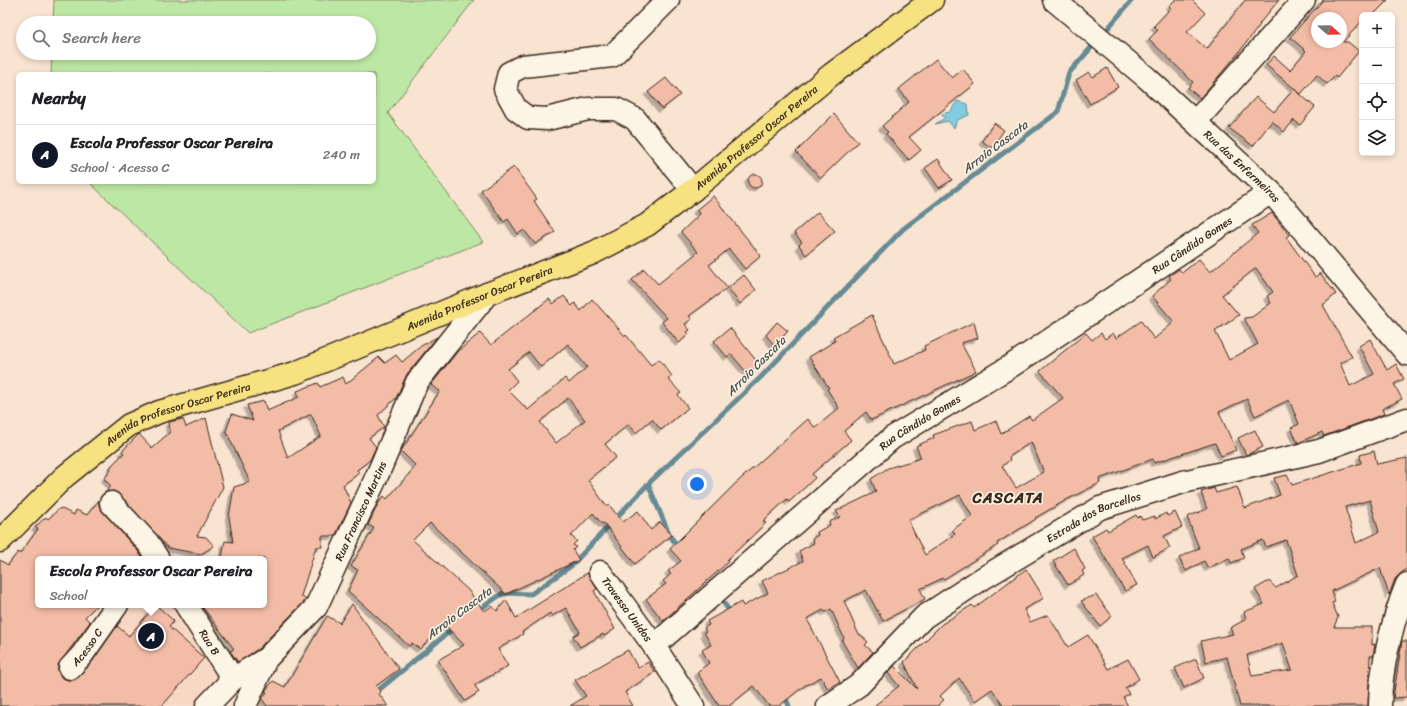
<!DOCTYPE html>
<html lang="en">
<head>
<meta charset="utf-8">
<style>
  body { margin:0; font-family:Sriracha,sans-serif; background:#f2f2f2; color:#202124 }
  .controls { position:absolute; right:12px; top:12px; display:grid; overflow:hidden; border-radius:6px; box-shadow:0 2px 6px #0003 }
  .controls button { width:36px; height:36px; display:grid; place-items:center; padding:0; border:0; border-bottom:1px solid #e0e0e0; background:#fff; color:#202124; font:20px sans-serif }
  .compass { position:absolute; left:1311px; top:12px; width:36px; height:36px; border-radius:50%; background:#fff; box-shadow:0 2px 6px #0003; rotate:110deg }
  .you { position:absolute; left:697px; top:484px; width:14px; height:14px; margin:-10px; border:3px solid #fff; border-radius:50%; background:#1a73e8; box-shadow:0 0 0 6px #1a73e833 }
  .badge { display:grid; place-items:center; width:26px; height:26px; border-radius:50%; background:#111827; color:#fff; font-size:13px; font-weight:700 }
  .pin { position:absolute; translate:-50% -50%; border:2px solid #fff; box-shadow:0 1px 4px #0006 }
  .popup { position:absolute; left:35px; top:556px; width:232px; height:52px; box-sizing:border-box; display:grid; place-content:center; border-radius:6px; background:#fff; filter:drop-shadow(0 1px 3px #0005); font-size:13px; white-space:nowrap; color:#757577 }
  .popup b { font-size:15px; color:#202124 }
  .popup::after { content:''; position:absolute; left:50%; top:100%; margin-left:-8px; border:8px solid transparent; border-top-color:#fff }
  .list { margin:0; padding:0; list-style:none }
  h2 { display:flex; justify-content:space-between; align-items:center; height:52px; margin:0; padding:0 16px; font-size:17px }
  h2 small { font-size:13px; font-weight:400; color:#757577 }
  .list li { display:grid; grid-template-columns:26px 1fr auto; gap:12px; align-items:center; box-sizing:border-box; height:60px; padding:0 16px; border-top:1px solid #e0e0e0 }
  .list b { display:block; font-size:15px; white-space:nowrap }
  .list p { margin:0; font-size:13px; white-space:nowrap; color:#757577 }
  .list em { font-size:13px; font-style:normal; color:#757577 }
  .icon { flex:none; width:22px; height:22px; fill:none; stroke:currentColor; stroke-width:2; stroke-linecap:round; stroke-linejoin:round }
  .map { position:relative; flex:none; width:1407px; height:706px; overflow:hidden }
  .search { position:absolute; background:#fff; box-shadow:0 2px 6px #0003; left:16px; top:16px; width:360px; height:44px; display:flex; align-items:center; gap:10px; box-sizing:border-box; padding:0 14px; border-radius:22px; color:#757577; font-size:15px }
  .panel { position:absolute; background:#fff; box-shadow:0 2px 6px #0003; left:16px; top:72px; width:360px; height:112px; border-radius:6px }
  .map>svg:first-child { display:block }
  .built { fill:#f7d8c5 }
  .green { fill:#bde7a4; stroke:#7c8861 }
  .water { fill:#82cce2; stroke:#668b94 }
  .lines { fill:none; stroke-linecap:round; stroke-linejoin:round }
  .stream { stroke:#668b94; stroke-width:5 }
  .building { fill:#f3bca7; stroke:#3b2a1e; fill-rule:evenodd; filter:url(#shadow) }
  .minor-casing { stroke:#3b2a1e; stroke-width:25 }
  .major-casing { stroke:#3b2a1e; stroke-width:25 }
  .minor { stroke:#fcf5e5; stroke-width:22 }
  .major { stroke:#f6e281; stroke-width:22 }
  .labels { text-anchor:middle; stroke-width:3; stroke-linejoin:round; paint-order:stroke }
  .street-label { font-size:11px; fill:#3b2a1e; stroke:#fcf5e5 }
  .water-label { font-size:12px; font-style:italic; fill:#4d524f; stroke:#fcf5e5 }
  .district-label { font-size:15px; font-weight:bold; letter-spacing:1px; fill:#3b2a1e; stroke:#fcf5e5 }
</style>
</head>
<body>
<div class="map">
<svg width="1407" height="706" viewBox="0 0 1407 706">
  <defs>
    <filter id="shadow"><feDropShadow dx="-3.5" dy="3.5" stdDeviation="0" flood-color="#0004"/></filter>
  </defs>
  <rect width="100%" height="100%" fill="#f9e4d2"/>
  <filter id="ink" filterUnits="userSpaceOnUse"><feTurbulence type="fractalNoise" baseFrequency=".025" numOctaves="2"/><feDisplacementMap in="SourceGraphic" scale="8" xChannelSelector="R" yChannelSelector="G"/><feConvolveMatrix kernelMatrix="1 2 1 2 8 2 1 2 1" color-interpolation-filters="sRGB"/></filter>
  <g filter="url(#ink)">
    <path class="built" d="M123 605H183L227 679 200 706H58L73 685 75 670Z"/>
    <path class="green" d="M54 0H474L388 113 483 242 248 333 89 182H374V74H51L52 53H369V23H53Z"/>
    <path class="water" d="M957 101 968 104 969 115 957 120 954 128 948 121 935 124 945 118 941 114 950 112Z"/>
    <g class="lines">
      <path class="stream" d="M1103 34 1132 0
        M648 484 670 536 680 549
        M719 597 732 614
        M476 612 503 593 531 594 571 566 648 484 760 378 903 229 1058 112 1069 73 1096 42
        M375 693 455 627
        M784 694 789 706"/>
    </g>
    <path class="building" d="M1175 0H1192L1205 13 1187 32 1207 49 1245 0H1279L1259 24 1260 25 1236 56 1200 98 1188 88 1193 82 1149 39 1158 30 1154 26 1171 8 1169 6Z
      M1323 0H1388L1373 15H1362V21L1343 42H1348L1359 51 1337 78 1335 76 1327 84 1317 75 1301 94 1266 65 1274 56 1290 70 1306 51 1290 37ZM1317 18H1341V42H1317Z
      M936 59 952 78 963 69 975 84 909 137 921 150 909 160 886 134 888 132 882 126 909 102 899 89Z
      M1107 68 1118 87 1090 104 1076 80 1089 72 1093 77Z
      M666 78 680 95 662 109 648 92Z
      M1294 89 1315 107 1300 125 1294 120 1284 132 1272 121 1253 146 1229 128 1256 97 1274 112Z
      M834 114 858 142 821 178 796 152Z
      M994 123 1004 130 992 148 982 141Z
      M938 159 952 180 939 188 925 168Z
      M514 167 537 199 534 201 555 232 535 244 524 230 518 234 508 219 504 222 481 190Z
      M748 181a7 7 0 1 1 14 0a7 7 0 1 1-14 0Z
      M713 196 761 256 745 269 729 249 709 265 727 288 689 316 692 319 685 324 690 330 687 332 689 334 679 343 662 322 667 318 632 280 644 269 658 284 698 252 681 232 700 214 696 210Z
      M818 212 835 231 806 255 799 245 802 242 794 233Z
      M1272 213 1289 235 1286 237 1315 277 1320 273 1336 294 1323 305 1352 357 1340 363 1350 386 1374 374 1359 346 1370 339 1387 370 1396 364 1404 379 1394 384 1402 399 1382 409 1384 414 1324 436 1322 432 1298 443 1291 428 1299 424 1289 400 1255 416 1247 399 1219 412 1236 450 1221 456 1215 443 1154 463 1153 459 1099 479 1100 483 1068 499 1035 518 1036 519 997 543 998 545 944 579 943 578 920 589 925 599 883 621 866 590 844 601 858 633 868 642 865 645 873 652 858 668 842 641 844 638 831 609 825 612 823 610 807 619 840 682 828 689 821 677 804 686 779 706H769L754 686 729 706H719L697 672 709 663 702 650 711 645 704 632 706 631 704 628 709 625 707 621 741 602 743 606 768 593 762 581 803 561 799 551 814 543 812 539 818 535 817 532 830 525 829 522 840 517 836 511 876 492 871 479 888 468 921 458 916 446 934 438 933 435 972 421 975 430 996 421 1001 434 1029 416 1032 420 1063 398 1040 371 1086 333 1092 340 1101 333 1105 339 1113 333 1116 338 1141 321 1154 339 1174 322 1152 296 1171 279 1169 276 1179 269 1182 273 1199 259 1210 272 1258 233 1252 225ZM1256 268 1273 292 1267 296 1271 303 1252 317 1244 318 1258 344 1229 360 1215 331 1239 315 1222 295ZM1031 442 1044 472 1016 488 1002 466 1010 460 1009 457ZM960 495 972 516 952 530 955 534 925 555 908 520Z
      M744 275 756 290 740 304 728 288Z
      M564 296 572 306 575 303 581 311 592 299 625 336 626 335 651 365 659 359 672 376 668 379 681 393 678 395 688 408 661 430 652 419 636 433 629 424 605 444 616 457 588 480 607 507 609 505 623 522 638 511 651 530 660 522 672 535 635 564 604 523 602 524 593 513 571 536 577 541 573 545 576 547 573 550 579 560 506 594 430 523 413 540 468 590 484 611 492 606 497 611 506 600 516 618 587 573 597 589 594 591 615 629 604 636 603 634 580 647 573 636 580 632 566 608 552 616 550 613 522 632 523 634 498 649 508 666 476 684 475 686 479 692 465 701 438 660 464 645 445 625 420 649 412 643 409 646 348 591 358 570 351 566 374 528 368 525 378 504 384 496 387 499 416 466 401 451 440 391 431 385 457 352 480 333 491 345 549 299 553 304ZM568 344 587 367 569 383 565 378 528 410 508 390 517 381 508 369 529 352 541 367ZM568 398 585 420 556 443 540 422Z
      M872 315 894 364 925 350 924 346 974 322 978 338 961 343 976 371 871 420 866 412 844 431 851 440 812 474 815 478 789 502 787 499 763 521 766 523 727 560 728 562 663 621 646 599 666 584 663 581 671 574 668 571 681 561 670 549 735 484 808 419 815 428 839 408 827 389 829 388 809 357 835 341 833 337Z
      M777 322 788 331 775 346 766 335Z
      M730 328 759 364 748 374 731 354 727 357 714 341Z
      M437 337 407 374 396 398 378 415 384 427 369 438 376 447 370 460 357 470 359 473 343 485 351 503 335 536H322V547H316L301 596 306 600 258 649 238 662 230 651 234 649 201 605H264V559L222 558 225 541 233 542 229 517 234 487 250 482 226 431 232 414 253 421 247 405 264 401 267 411 299 397 297 391 318 383 320 387 343 377 346 384 379 357 385 363 396 355 402 362 421 346ZM311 414 321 436 288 458 278 431Z
      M206 418 223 487 197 536 206 537 214 546 201 554 168 548 120 495 114 491 106 492 111 486 104 479 111 470 110 469 112 465 124 453 122 451 139 434 152 448 170 432 169 422 183 419 186 427Z
      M1255 430 1263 447 1246 455 1238 438Z
      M1374 451 1377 464 1407 458V568L1395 579 1389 595 1380 568 1332 591 1335 602 1332 603 1338 617 1334 627H1372V645L1375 644 1373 656H1370L1368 706H1240L1227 657 1206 662 1201 641 1233 634 1230 628 1246 619 1244 612 1264 604 1255 589 1269 581 1276 588 1298 575 1286 540 1266 547 1263 540 1241 549 1244 558 1231 563 1229 558 1208 568 1204 561 1186 571 1179 558 1199 548 1187 517 1207 509 1201 492 1214 488 1216 493 1237 487 1245 508 1280 495 1274 478 1287 475 1292 485 1361 463 1360 455ZM1370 500 1379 532 1356 543 1345 507ZM1283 643 1292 670 1252 676 1247 655Z
      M99 500V506L102 511 138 551 143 559H38V605H97L85 617 90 622 58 665V671L61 677 68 680H74L79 677 92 662 117 626 129 636 156 605 174 621 169 627 204 658 162 706H0V560L8 565 18 552 20 554 38 529 35 527 46 517 48 519 60 508 74 515 76 510 87 515Z
      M1175 512 1182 527 1164 536 1170 548 1153 557 1148 545 1122 558 1137 585 1125 591 1092 536 1106 528 1108 531 1136 515 1138 518 1140 516 1142 520 1155 516V519L1166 513 1167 516Z
      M1074 548 1085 569 1082 571 1084 575 1068 585 1053 561Z
      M1026 569 1044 598 1024 609 1030 622 1048 615 1068 647 1088 635 1108 669 1128 659 1139 679 1125 688 1129 694 1123 697 1128 706H1004L992 689 975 701 959 678 940 696 944 700 937 706H874L899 686 888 673 894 666 917 689 904 662 942 624 972 605 974 608Z
      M1096 595 1112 616 1100 626 1081 601Z
      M352 604 399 669 376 686 381 692 379 694 388 706H267L262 699 267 692 265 691 273 681 285 687 327 616 340 623Z
      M1402 641H1407V697L1393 698Z
      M628 650 638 668 648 662 655 672 625 692 633 706H570L586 696 575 680Z
      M1196 659 1204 678 1184 688 1175 668Z"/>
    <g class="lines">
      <defs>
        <g id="minor">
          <path d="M668 0 612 56 523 66 509 73 505 89 516 109 528 118 547 119 588 109H616L635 119 693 190"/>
          <path id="s1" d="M1054 0 1147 78 1271 192 1407 354"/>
          <path d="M1196 121 1304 0"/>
          <path d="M111 503 148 543 158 559"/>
          <path id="s2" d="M600 572 654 646 693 706"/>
          <path id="s3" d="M186 605 233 679"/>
          <path id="s4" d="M654 646 892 438 1011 366 1271 192"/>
          <path id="s5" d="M70 668 82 655 117 605"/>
          <path id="s6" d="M207 706 233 679 266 659 316 607 376 478 417 382 487 294"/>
          <path d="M245 706 266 659"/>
          <path id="s7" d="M828 706 859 685 924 617 980 580 1100 508 1183 482 1319 451 1407 419"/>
          <path d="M1380 706C1380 669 1393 619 1407 584"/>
        </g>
        <g id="major">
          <path id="s8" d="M0 541 64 477 129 425 159 412 295 373 487 294 593 253 647 225 693 190 832 74 932 0"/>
        </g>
      </defs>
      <use href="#minor" class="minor-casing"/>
      <use href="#major" class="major-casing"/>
      <use href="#minor" class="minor"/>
      <use href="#major" class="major"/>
    </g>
  </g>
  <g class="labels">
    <g class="street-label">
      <text dy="4" stroke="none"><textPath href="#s8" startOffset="870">Avenida Professor Oscar Pereira</textPath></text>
      <text dy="4" stroke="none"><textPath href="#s1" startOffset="251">Rua das Enfermeiras</textPath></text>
      <text dy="4" stroke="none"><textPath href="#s4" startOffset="673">Rua Cândido Gomes</textPath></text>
      <text dy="4" stroke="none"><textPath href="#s8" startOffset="547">Avenida Professor Oscar Pereira</textPath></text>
      <text dy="4" stroke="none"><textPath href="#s8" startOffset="223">Avenida Professor Oscar Pereira</textPath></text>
      <text dy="4" stroke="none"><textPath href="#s4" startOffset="348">Rua Cândido Gomes</textPath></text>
      <text dy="4" stroke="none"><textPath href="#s6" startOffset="254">Rua Francisco Martins</textPath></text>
      <text dy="4" stroke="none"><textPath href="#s7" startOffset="329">Estrada dos Barcellos</textPath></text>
      <text dy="4" stroke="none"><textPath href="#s2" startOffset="46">Travessa Unidos</textPath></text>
      <text dy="4" stroke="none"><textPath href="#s3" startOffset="44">Rua B</textPath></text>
      <text dy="4" stroke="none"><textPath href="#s5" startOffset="27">Acesso C</textPath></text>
    </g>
    <g class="water-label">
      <text transform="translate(995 147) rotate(-37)" y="4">Arroio Cascata</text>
      <text transform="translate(756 366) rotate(-45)" y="4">Arroio Cascata</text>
      <text transform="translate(459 613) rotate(-37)" y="4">Arroio Cascata</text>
    </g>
    <g class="district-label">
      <text x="1008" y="503">CASCATA</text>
    </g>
  </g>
</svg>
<div class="controls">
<button>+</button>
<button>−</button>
<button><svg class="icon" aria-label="locate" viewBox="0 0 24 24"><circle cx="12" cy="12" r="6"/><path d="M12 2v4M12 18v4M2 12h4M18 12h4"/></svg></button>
<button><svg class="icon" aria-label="layers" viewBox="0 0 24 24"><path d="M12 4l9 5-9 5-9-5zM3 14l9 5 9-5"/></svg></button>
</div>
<svg class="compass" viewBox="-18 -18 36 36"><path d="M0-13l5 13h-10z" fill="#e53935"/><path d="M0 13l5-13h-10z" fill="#757577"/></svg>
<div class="you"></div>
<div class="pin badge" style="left:151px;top:636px">A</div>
<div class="popup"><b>Escola Professor Oscar Pereira</b>School</div>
<div class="search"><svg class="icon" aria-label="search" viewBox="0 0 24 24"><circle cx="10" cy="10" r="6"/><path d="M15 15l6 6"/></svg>Search here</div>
<section class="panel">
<h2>Nearby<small></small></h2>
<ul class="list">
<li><span class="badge">A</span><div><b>Escola Professor Oscar Pereira</b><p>School · Acesso C</p></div><em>240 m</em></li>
</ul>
</section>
</div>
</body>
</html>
